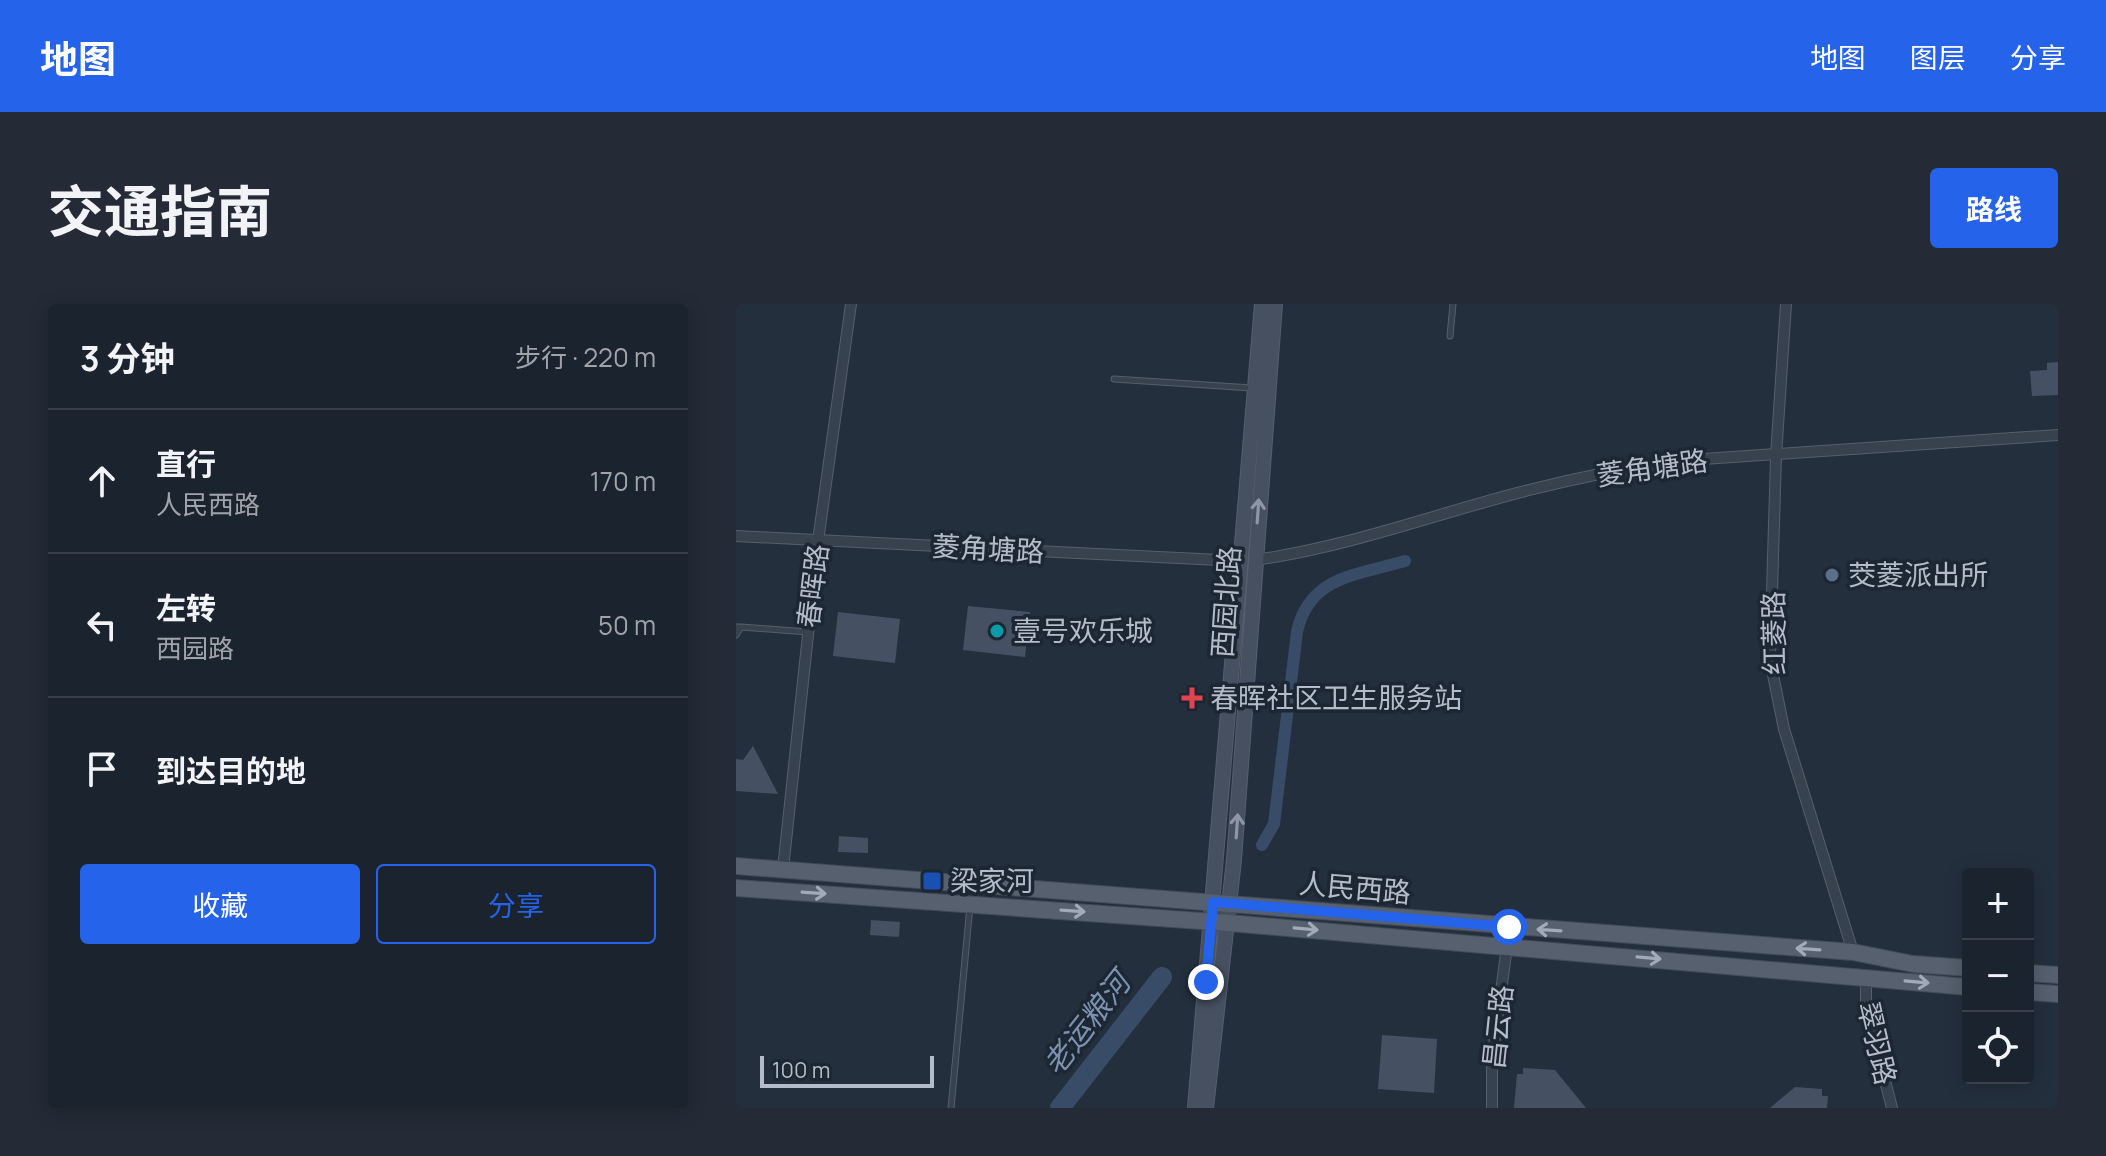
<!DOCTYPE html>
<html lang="zh">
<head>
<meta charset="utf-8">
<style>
  body { margin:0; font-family:Manrope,"Noto Sans SC",sans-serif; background:#242b36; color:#f1f3f6 }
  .controls { position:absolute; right:24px; bottom:24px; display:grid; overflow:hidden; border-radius:8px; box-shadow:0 4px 20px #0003 }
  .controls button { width:72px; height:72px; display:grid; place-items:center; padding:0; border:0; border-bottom:2px solid #39404a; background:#1b232e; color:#f1f3f6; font:40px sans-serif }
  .scale { position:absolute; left:24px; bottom:20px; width:174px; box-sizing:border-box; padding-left:8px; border:4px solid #b4bcc9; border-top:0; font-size:22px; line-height:28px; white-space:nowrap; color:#b4bcc9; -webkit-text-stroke:6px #1d2633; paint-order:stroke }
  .stop { position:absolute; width:24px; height:24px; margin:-18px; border:6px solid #2563eb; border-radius:50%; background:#fff }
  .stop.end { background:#2563eb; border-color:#fff; box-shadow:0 2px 8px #0008 }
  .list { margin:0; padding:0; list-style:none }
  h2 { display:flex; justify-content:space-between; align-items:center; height:104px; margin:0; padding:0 32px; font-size:34px }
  h2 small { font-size:26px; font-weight:400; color:#a0a4aa }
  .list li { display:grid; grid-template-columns:52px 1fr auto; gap:24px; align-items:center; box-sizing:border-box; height:144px; padding:0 32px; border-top:2px solid #39404a }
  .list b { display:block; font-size:30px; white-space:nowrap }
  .list p { margin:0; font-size:26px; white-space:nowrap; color:#a0a4aa }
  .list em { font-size:26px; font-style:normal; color:#a0a4aa }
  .actions { display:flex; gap:16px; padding:24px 32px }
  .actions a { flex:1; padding:18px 0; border:2px solid #2563eb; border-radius:8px; text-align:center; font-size:28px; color:#2563eb }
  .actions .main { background:#2563eb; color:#fff }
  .icon { flex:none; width:44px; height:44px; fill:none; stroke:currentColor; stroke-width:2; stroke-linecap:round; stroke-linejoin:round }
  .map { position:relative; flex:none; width:1322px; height:804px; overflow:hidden; border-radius:8px }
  header { display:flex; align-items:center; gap:48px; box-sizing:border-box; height:112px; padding:0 40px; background:#2563eb; color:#fff }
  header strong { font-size:38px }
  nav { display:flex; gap:44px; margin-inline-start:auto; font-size:28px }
  .intro { display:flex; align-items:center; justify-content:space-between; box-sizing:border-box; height:192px; padding:0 48px }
  h1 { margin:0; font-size:56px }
  .button { padding:20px 36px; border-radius:8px; background:#2563eb; color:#fff; font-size:28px; font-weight:700 }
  main { display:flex; gap:48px; padding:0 48px }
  aside { flex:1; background:#1b232e; border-radius:8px; box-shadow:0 4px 20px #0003 }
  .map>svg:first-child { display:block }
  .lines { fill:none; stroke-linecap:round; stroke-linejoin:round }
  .canal { stroke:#394c67; stroke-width:12 }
  .river { stroke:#394c67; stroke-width:20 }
  .building { fill:#455162 }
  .service-casing { stroke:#565f6c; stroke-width:7 }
  .minor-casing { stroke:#565f6c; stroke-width:12 }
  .secondary-casing { stroke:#565f6c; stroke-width:16 }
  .primary-casing { stroke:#414a57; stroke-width:18 }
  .service { stroke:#38414e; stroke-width:5 }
  .minor { stroke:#38414e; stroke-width:10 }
  .secondary { stroke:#465061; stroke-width:14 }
  .primary { stroke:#56606e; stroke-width:16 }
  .oneway { stroke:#8e96a5 }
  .oneway2 { stroke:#a1aab7 }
  .route { stroke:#2563eb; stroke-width:10 }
  .service-dot { fill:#5c6f8a; stroke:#1d2633; stroke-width:3 }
  .culture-dot { fill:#0f9aa8; stroke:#1d2633; stroke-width:3 }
  .health-dot { fill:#e0444e; stroke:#1d2633; stroke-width:3 }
  .transit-dot { fill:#1a4fb4; stroke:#1d2633; stroke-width:3 }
  .labels { text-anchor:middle; stroke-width:7; stroke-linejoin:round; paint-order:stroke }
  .street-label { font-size:28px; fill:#b4bcc9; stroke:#1d2633 }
  .poi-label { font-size:28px; fill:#b4bcc9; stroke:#1d2633; text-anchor:start }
  .water-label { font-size:30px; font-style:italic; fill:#7c92b1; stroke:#1d2633 }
</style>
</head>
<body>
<header>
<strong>地图</strong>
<nav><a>地图</a><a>图层</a><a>分享</a></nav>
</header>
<div class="intro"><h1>交通指南</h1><a class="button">路线</a></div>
<main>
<aside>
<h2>3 分钟<small>步行 · 220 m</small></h2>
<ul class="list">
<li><svg class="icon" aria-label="ahead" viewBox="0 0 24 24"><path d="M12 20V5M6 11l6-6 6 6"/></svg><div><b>直行</b><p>人民西路</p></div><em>170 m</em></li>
<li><svg class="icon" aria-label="left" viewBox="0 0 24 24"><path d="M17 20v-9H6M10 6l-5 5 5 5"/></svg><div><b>左转</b><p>西园路</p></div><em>50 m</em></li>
<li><svg class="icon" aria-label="arrive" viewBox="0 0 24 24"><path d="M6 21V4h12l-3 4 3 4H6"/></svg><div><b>到达目的地</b></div></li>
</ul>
<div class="actions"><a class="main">收藏</a><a>分享</a></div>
</aside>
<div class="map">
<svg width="1322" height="804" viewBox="0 0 1322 804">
  <rect width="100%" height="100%" fill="#242f3e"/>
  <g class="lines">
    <path class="canal" d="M526 541 538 520 561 328C573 272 622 271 669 257"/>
    <path class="river" d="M324 804 426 673"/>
  </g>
  <path class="building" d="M1322 58V91L1296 92 1294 67 1311 66V59Z
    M232 302 294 308 289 353 227 346Z
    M102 308 164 315 159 359 97 352Z
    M17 442 42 490 0 487V455L7 456Z
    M103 532 132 534V549L102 548Z
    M135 616 164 618 163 633 134 631Z
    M646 731 701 735 698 789 642 785Z
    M787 764 819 766 850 804H778L781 770H787Z
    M1059 783 1086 785V792H1092L1091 804H1034Z"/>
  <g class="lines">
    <defs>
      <path id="service" d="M714 32 717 0
        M378 75 516 84
        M0 323H5L0 331
        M5 323 72 328
        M215 804 234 602"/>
      <path id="minor" d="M1050 0 1040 152 1034 356 1048 425 1117 648
        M0 232 504 257
        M519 256C613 243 702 209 793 186 841 174 889 164 938 157L1322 131
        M47 565 82 237 115 0
        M1130 674V703L1156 804
        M756 804V756L771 642"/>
      <path id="secondary" d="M459 804 526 0
        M470 804 498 556 539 0"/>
      <path id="primary" d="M0 562 1117 648 1177 660 1232 664
        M0 584 493 619 1232 683
        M1292 669 1322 671
        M1292 688 1322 690"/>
    </defs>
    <use href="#service" class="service-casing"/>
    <use href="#minor" class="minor-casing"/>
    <use href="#secondary" class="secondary-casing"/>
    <use href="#primary" class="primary-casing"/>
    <use href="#service" class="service"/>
    <use href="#minor" class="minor"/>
    <use href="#secondary" class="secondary"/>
    <use href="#primary" class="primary"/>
  </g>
  <defs><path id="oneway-shaft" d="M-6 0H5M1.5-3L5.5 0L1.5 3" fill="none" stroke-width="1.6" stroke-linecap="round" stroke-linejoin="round" transform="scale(2)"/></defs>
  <g class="oneway">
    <use href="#oneway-shaft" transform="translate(522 207) rotate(-86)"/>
    <use href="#oneway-shaft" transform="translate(501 522) rotate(-86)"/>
  </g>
  <g class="oneway2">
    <use href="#oneway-shaft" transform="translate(78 589) rotate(4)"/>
    <use href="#oneway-shaft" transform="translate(337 607) rotate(4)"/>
    <use href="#oneway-shaft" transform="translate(570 625) rotate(5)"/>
    <use href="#oneway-shaft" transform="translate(813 626) rotate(-176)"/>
    <use href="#oneway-shaft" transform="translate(1072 645) rotate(-176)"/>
    <use href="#oneway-shaft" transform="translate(913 654) rotate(5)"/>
    <use href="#oneway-shaft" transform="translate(1181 678) rotate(5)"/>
  </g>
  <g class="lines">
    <path class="route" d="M470 678 477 598 773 623"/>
  </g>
  <circle class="service-dot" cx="1096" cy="271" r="8"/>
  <circle class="culture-dot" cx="261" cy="327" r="8"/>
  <path class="health-dot" d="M452 382h8v8h8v8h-8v8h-8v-8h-8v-8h8z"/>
  <rect class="transit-dot" x="186" y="567" width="20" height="20" rx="4"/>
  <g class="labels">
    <g class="street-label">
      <text transform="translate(916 164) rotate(-8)" y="10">菱角塘路</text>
      <text transform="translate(252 245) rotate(3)" y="10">菱角塘路</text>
      <text transform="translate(77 282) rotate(-83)" y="10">春晖路</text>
      <text transform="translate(490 298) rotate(-86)" y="10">西园北路</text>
      <text transform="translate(1038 329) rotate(-91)" y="10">红菱路</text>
      <text transform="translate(619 584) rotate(5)" y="10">人民西路</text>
      <text transform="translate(762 723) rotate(-84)" y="10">昌云路</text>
      <text transform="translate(1141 739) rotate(77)" y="10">翠羽路</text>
    </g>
    <g class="poi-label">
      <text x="1112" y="281">茭菱派出所</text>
      <text x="277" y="337">壹号欢乐城</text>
      <text x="474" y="404">春晖社区卫生服务站</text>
      <text x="214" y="587">梁家河</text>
    </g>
    <g class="water-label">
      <text transform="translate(351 720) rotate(-52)" y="10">老运粮河</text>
    </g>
  </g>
</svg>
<div class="controls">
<button>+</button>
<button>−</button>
<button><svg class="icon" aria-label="locate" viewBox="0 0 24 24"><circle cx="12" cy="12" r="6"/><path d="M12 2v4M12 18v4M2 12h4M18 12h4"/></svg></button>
</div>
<div class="scale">100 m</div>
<div class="stop" style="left:773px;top:623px"></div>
<div class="stop end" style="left:470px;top:678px"></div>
</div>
</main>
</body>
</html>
